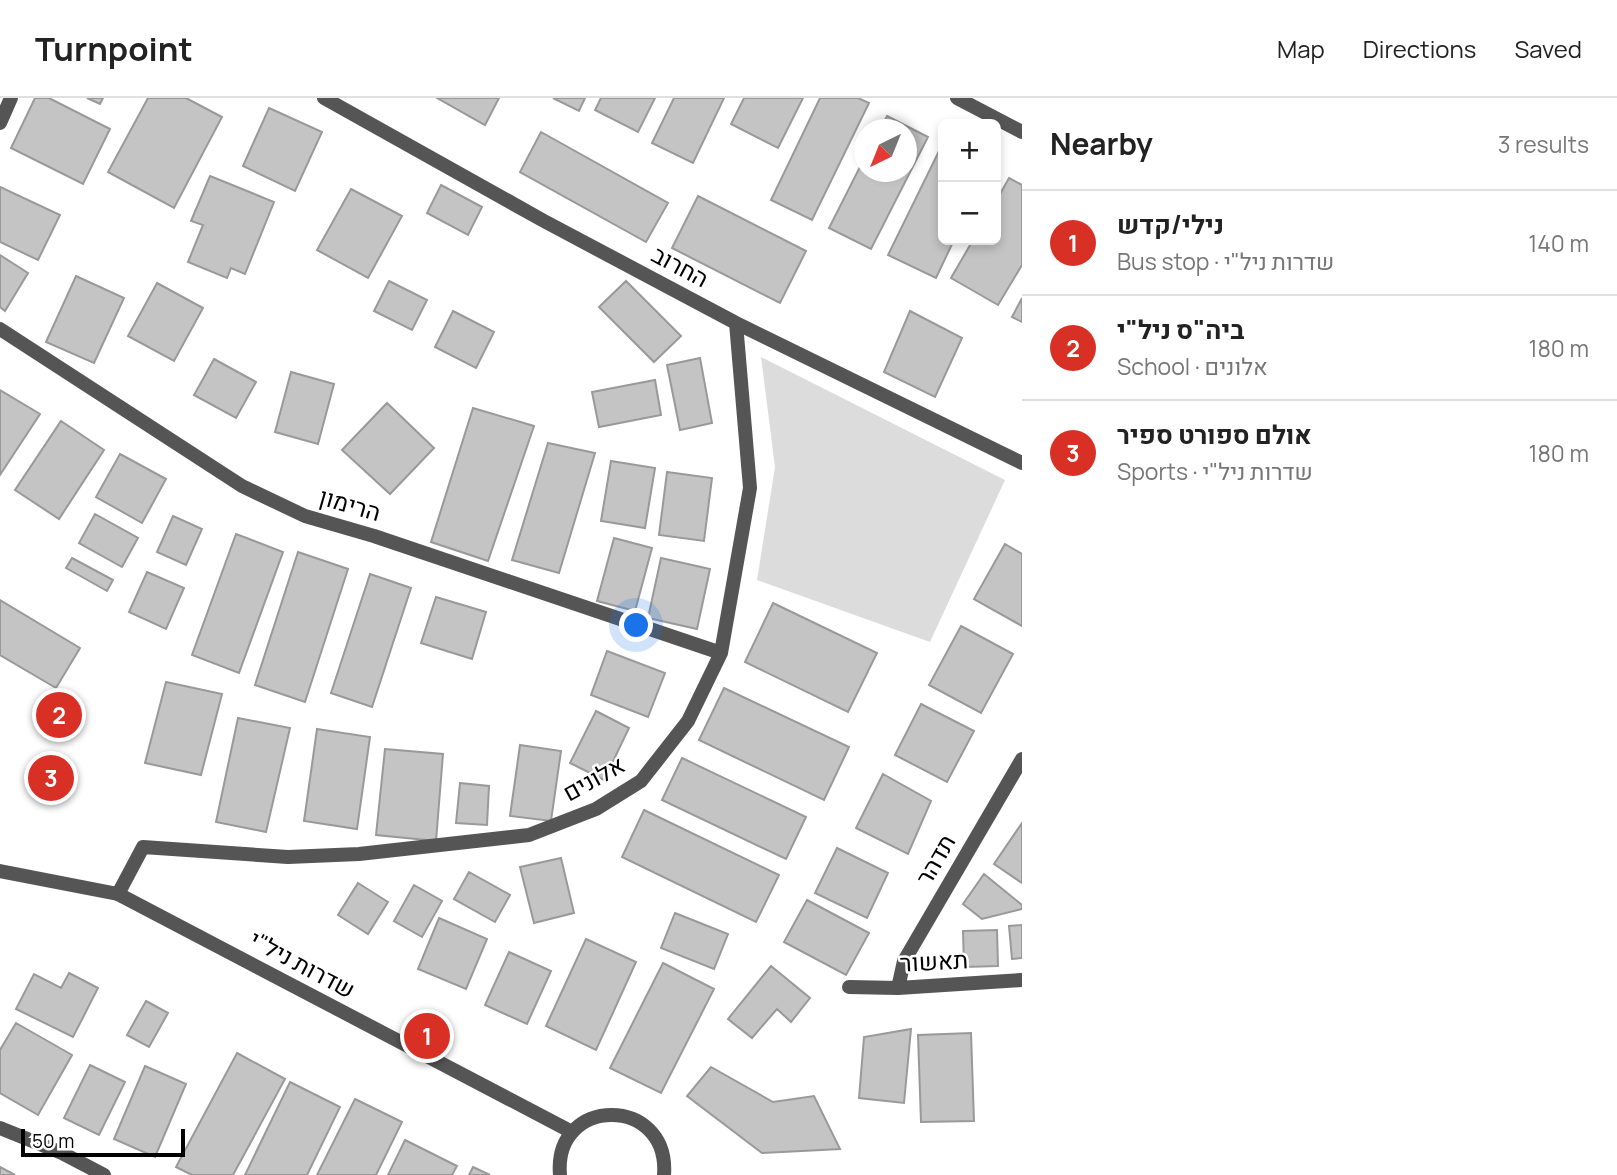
<!DOCTYPE html>
<html lang="en">
<head>
<meta charset="utf-8">
<style>
  body { margin:0; font-family:Manrope,Heebo,sans-serif; background:#f2f2f2; color:#222 }
  .controls { position:absolute; right:21px; top:21px; display:grid; overflow:hidden; border-radius:10px; box-shadow:0 4px 10px #0003 }
  .controls button { width:63px; height:63px; display:grid; place-items:center; padding:0; border:0; border-bottom:2px solid #e0e0e0; background:#fff; color:#222; font:35px sans-serif }
  .compass { position:absolute; left:854px; top:21px; width:63px; height:63px; border-radius:50%; background:#fff; box-shadow:0 4px 10px #0003; rotate:223deg }
  .scale { position:absolute; left:21px; bottom:18px; width:164px; box-sizing:border-box; padding-left:7px; border:4px solid #000; border-top:0; font-size:19px; line-height:24px; white-space:nowrap; color:#000; -webkit-text-stroke:5px #fff; paint-order:stroke }
  .you { position:absolute; left:637px; top:528px; width:24px; height:24px; margin:-18px; border:5px solid #fff; border-radius:50%; background:#1a73e8; box-shadow:0 0 0 10px #1a73e833 }
  .badge { display:grid; place-items:center; width:46px; height:46px; border-radius:50%; background:#d93025; color:#fff; font-size:23px; font-weight:700 }
  .pin { position:absolute; translate:-50% -50%; border:4px solid #fff; box-shadow:0 2px 7px #0006 }
  .list { margin:0; padding:0; list-style:none }
  h2 { display:flex; justify-content:space-between; align-items:center; height:91px; margin:0; padding:0 28px; font-size:30px }
  h2 small { font-size:23px; font-weight:400; color:#767676 }
  .list li { display:grid; grid-template-columns:46px 1fr auto; gap:21px; align-items:center; box-sizing:border-box; height:105px; padding:0 28px; border-top:2px solid #e0e0e0 }
  .list b { display:block; font-size:26px; white-space:nowrap }
  .list p { margin:0; font-size:23px; white-space:nowrap; color:#767676 }
  .list em { font-size:23px; font-style:normal; color:#767676 }
  .map { position:relative; flex:none; width:1022px; height:1077px; overflow:hidden }
  header { display:flex; align-items:center; gap:42px; box-sizing:border-box; height:98px; padding:0 35px; background:#fff; border-bottom:2px solid #e0e0e0 }
  header strong { font-size:33px }
  nav { display:flex; gap:38px; margin-inline-start:auto; font-size:24px }
  main { display:flex }
  aside { flex:1; background:#fff }
  .map>svg:first-child { display:block }
  .green { fill:#dcdcdc }
  .building { fill:#c4c4c4; stroke:#999; stroke-width:2 }
  .lines { fill:none; stroke-linecap:round; stroke-linejoin:round }
  .minor { stroke:#555; stroke-width:14 }
  .tertiary { stroke:#555; stroke-width:14 }
  .labels { text-anchor:middle; stroke-width:5; stroke-linejoin:round; paint-order:stroke }
  .street-label { font-size:24px; fill:#000; stroke:#fff }
</style>
</head>
<body>
<header>
<strong>Turnpoint</strong>
<nav><a>Map</a><a>Directions</a><a>Saved</a></nav>
</header>
<main>
<div class="map">
<svg width="1022" height="1077" viewBox="0 0 1022 1077">
  <rect width="100%" height="100%" fill="#fff"/>
  <path class="green" d="M761 259 1005 382 930 544 757 482 775 369Z"/>
  <path class="building" d="M35 0H49L110 31 83 86 11 50Z
    M87 0H103L100 6Z
    M148 0H186L222 19 174 110 108 74Z
    M437 0H499L485 27Z
    M553 0H585L579 13Z
    M601 0H655L638 34 595 12Z
    M674 0H724L693 65 652 45Z
    M744 0H803L778 50 731 26Z
    M820 0H858L869 5 812 122 771 102Z
    M269 10 322 34 295 93 243 68Z
    M887 18 928 39 871 151 829 130 864 61V74H906V32H880Z
    M541 34 668 105 646 144 520 74Z
    M940 51 943 52V142H954L936 180 888 157Z
    M210 78 274 104 245 176 231 170 227 180 188 164 203 127 191 123Z
    M1009 80 1022 87V167L998 207 951 180 973 142H996V103Z
    M441 87 482 109 468 137 427 115Z
    M0 89 60 117 38 162 0 144Z
    M351 91 402 118 368 180 317 152Z
    M698 98 806 153 780 205 672 150Z
    M0 157 28 175 5 213 0 209Z
    M76 178 124 200 94 265 46 244Z
    M389 183 427 202 412 232 374 213Z
    M626 183 681 238 654 264 599 209Z
    M157 185 203 210 174 263 128 238Z
    M1022 200V224L1012 219Z
    M453 213 494 234 476 270 435 249Z
    M910 213 962 240 935 299 884 274Z
    M700 260 712 325 680 332 667 267Z
    M214 261 256 284 236 320 194 297Z
    M291 274 334 286 318 346 275 334Z
    M655 282 661 317 599 329 592 294Z
    M0 292 40 316 0 377Z
    M387 305 434 350 390 396 342 352Z
    M473 310 534 328 488 463 431 444Z
    M61 323 104 352 59 421 15 392Z
    M548 345 595 355 559 475 512 462Z
    M120 356 166 381 142 425 96 399Z
    M611 363 655 370 645 430 601 423Z
    M667 374 712 380 704 443 659 437Z
    M95 416 138 440 122 469 79 445Z
    M173 418 202 431 186 467 157 454Z
    M236 436 283 454 239 575 192 557Z
    M614 440 652 450 635 513 597 503Z
    M1005 446 1022 456V528L974 501Z
    M298 454 348 471 305 604 255 587Z
    M72 460 113 482 107 493 66 470Z
    M661 460 710 471 697 531 648 520Z
    M147 474 184 490 166 531 129 514Z
    M370 476 411 490 372 609 331 595Z
    M436 499 486 514 472 561 421 545Z
    M0 502 80 550 56 590 0 557Z
    M773 505 877 555 848 614 745 564Z
    M961 528 1013 556 981 615 929 587Z
    M607 553 665 575 648 619 591 597Z
    M166 584 222 596 201 677 145 665Z
    M724 590 849 649 824 702 699 642Z
    M921 606 974 633 947 684 895 657Z
    M596 613 629 630 604 682 570 665Z
    M238 620 290 630 266 734 216 724Z
    M317 631 370 639 357 731 304 723Z
    M520 647 561 653 551 723 510 718Z
    M385 651 443 656 436 743 376 737Z
    M682 660 806 719 786 761 662 702Z
    M883 676 931 703 908 756 856 730Z
    M460 685 489 688 487 727 456 725Z
    M644 712 779 777 756 824 622 759Z
    M1022 725V785L994 766Z
    M837 750 888 775 867 820 815 795Z
    M561 760 574 815 534 825 520 769Z
    M469 774 510 797 495 824 454 801Z
    M984 776 1022 807V811L982 821 963 806Z
    M358 785 388 804 368 836 338 817Z
    M414 787 442 803 422 839 394 823Z
    M807 802 869 835 846 877 784 844Z
    M675 815 728 836 714 871 661 850Z
    M439 820 487 841 466 891 418 871Z
    M1022 827V860L1012 861 1009 828Z
    M997 832 998 868 964 869 963 833Z
    M586 841 636 864 596 952 546 928Z
    M509 854 551 873 527 926 485 907Z
    M663 865 714 891 661 995 610 970Z
    M771 868 810 900 791 924 777 911 752 940 728 921Z
    M69 875 98 890 73 939 16 911 34 876 61 890Z
    M146 903 168 915 149 949 127 937Z
    M16 925 72 957 38 1017 0 995V952Z
    M911 931 904 1005 859 1000 864 939Z
    M971 935 974 1023 921 1024 918 937Z
    M237 955 285 981 233 1077H192L176 1069Z
    M90 967 125 984 99 1037 64 1020Z
    M145 968 186 986 155 1059 114 1041Z
    M711 969 773 1004 814 998 840 1051 762 1055 687 998Z
    M290 984 340 1009 307 1077H245Z
    M355 1001 402 1024 376 1077H317Z
    M405 1042 457 1068 452 1077H388Z
    M0 1069 15 1077H0Z
    M473 1069 490 1077H469Z"/>
  <g class="lines">
    <path class="minor" d="M324 0 544 123 736 225 1022 365
      M957 0 1022 34
      M0 25 11 0
      M0 231 242 388 305 418 374 438 721 555
      M118 796 143 749 288 759 359 756 529 737 596 711 641 683 688 623 721 555 750 390 736 225
      M849 889 898 890 1022 882
      M898 890 904 863 1022 661
      M0 1030 62 1055 104 1077"/>
    <path class="tertiary" d="M0 773 118 796 572 1034
      M560 1077C553 997 670 997 664 1077"/>
  </g>
  <g class="labels">
    <g class="street-label">
      <text transform="translate(680 169) rotate(28)" y="8">החרוב</text>
      <text transform="translate(350 407) rotate(16)" y="8">הרימון</text>
      <text transform="translate(594 681) rotate(-29)" y="8">אלונים</text>
      <text transform="translate(936 762) rotate(-60)" y="8">תדהר</text>
      <text transform="translate(934 864) rotate(-3)" y="8">תאשור</text>
      <text transform="translate(302 867) rotate(28)" y="8">שדרות ניל"י</text>
    </g>
  </g>
</svg>
<div class="controls">
<button>+</button>
<button>−</button>
</div>
<svg class="compass" viewBox="-18 -18 36 36"><path d="M0-13l5 13h-10z" fill="#e53935"/><path d="M0 13l5-13h-10z" fill="#767676"/></svg>
<div class="scale">50 m</div>
<div class="you"></div>
<div class="pin badge" style="left:427px;top:938px">1</div>
<div class="pin badge" style="left:59px;top:617px">2</div>
<div class="pin badge" style="left:51px;top:680px">3</div>
</div>
<aside>
<h2>Nearby<small>3 results</small></h2>
<ul class="list">
<li><span class="badge">1</span><div><b>נילי/קדש</b><p>Bus stop · שדרות ניל&quot;י</p></div><em>140 m</em></li>
<li><span class="badge">2</span><div><b>ביה&quot;ס ניל&quot;י</b><p>School · אלונים</p></div><em>180 m</em></li>
<li><span class="badge">3</span><div><b>אולם ספורט ספיר</b><p>Sports · שדרות ניל&quot;י</p></div><em>180 m</em></li>
</ul>
</aside>
</main>
</body>
</html>
